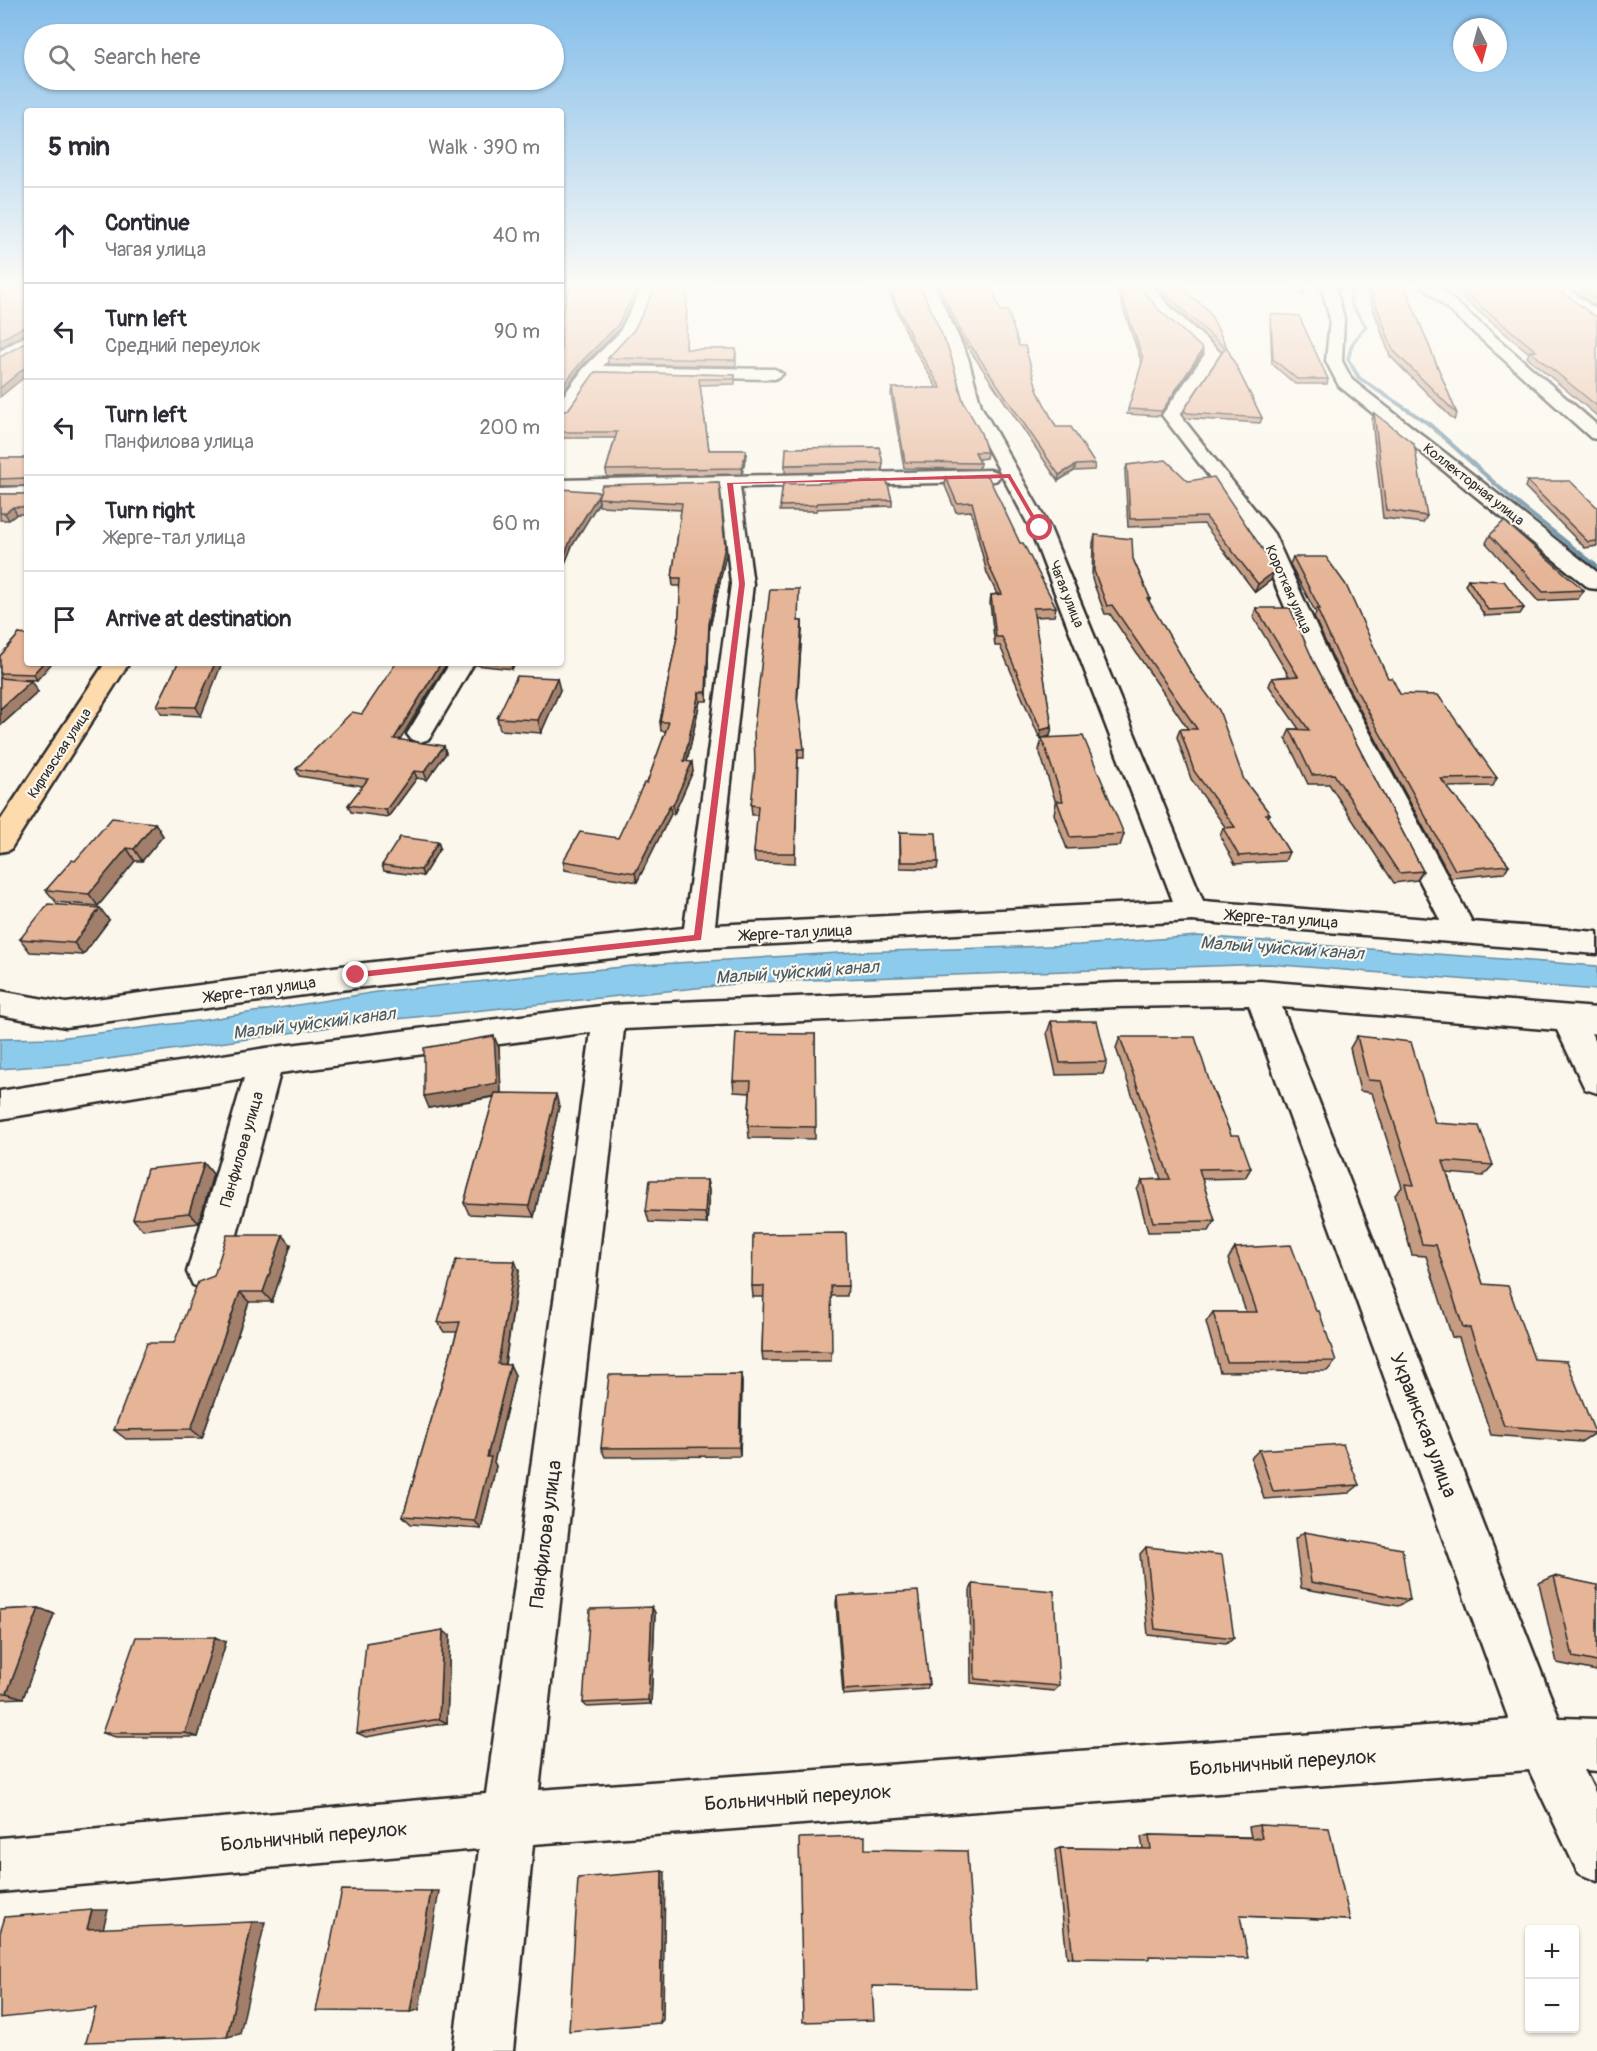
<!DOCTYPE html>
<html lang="en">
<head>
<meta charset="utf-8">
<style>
  body { margin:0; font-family:Pangolin,sans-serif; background:#f7f7f7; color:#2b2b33 }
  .controls { position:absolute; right:18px; bottom:18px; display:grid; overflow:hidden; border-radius:6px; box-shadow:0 2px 4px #0004 }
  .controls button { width:54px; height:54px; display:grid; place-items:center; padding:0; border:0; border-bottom:2px solid #e1e1e2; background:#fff; color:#2b2b33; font:30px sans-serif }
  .compass { position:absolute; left:1453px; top:18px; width:54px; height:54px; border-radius:50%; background:#fff; box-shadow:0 2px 4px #0004; rotate:174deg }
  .stop { position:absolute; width:18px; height:18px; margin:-14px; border:4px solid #d1495b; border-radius:50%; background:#fff }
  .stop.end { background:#d1495b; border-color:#fff; box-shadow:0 2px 6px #0008 }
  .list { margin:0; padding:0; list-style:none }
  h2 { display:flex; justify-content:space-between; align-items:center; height:78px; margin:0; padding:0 24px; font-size:26px }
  h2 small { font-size:20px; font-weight:400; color:#7c7c81 }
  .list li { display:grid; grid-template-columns:39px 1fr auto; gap:18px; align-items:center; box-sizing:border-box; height:96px; padding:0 24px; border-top:2px solid #e1e1e2 }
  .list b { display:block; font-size:22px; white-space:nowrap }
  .list p { margin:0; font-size:20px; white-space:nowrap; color:#7c7c81 }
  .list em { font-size:20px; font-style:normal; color:#7c7c81 }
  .icon { flex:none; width:33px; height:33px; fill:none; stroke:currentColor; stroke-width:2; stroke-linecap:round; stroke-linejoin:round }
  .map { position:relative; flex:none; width:1597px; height:2051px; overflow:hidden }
  .search { position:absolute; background:#fff; box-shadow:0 2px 4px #0004; left:24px; top:24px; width:540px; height:66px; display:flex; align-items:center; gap:15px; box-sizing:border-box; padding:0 21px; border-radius:33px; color:#7c7c81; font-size:22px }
  .panel { position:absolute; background:#fff; box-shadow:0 2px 4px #0004; left:24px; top:108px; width:540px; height:558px; border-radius:6px }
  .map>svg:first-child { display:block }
  .water { fill:#8dcbed; stroke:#668b9f; stroke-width:1.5 }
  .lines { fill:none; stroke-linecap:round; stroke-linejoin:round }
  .stream { fill:#668b9f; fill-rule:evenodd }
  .minor-casing { stroke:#2b2b2b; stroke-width:5 }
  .major-casing { stroke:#2b2b2b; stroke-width:5 }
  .minor { fill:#fbf7ec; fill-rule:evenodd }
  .major { fill:#fedbac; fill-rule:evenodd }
  .wall { fill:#c69c83; stroke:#2b2b2b; stroke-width:1.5 }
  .shaded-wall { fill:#a17f6a; stroke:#2b2b2b; stroke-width:1.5 }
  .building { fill:#e6b598; stroke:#2b2b2b; stroke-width:1.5 }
  .route { fill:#d1495b }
  .labels { text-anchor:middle; stroke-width:4.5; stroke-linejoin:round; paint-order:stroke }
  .far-street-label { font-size:14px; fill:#2b2b2b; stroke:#fbf7ec }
  .street-label { font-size:16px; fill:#2b2b2b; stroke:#fbf7ec }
  .water-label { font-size:18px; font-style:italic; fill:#485b65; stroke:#fbf7ec }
  .near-street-label { font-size:20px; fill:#2b2b2b; stroke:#fbf7ec }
</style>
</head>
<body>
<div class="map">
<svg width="1597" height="2051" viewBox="0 0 1597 2051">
  <rect width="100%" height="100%" fill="#fbf7ec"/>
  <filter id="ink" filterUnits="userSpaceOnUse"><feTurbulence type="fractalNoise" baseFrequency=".0167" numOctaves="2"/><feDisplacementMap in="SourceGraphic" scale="12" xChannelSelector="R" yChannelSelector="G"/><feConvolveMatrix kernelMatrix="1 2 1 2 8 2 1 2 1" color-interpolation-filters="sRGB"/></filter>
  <g filter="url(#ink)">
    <path class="water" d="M1198 936 1597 966V990L1269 964 754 982 358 1023 80 1063 0 1069V1039L58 1038 205 1020 377 992 642 965 855 952 1079 945Z"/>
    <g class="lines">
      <path class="stream" d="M1347 285H1351L1353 304 1368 326 1354 344 1350 359 1361 377 1431 423 1514 498 1597 564V569L1510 500 1427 425 1357 379 1346 359 1350 344 1364 326 1349 304Z"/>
      <defs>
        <path id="minor" d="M644 285H658L633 335 603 366 775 369 783 374 775 379 595 376 567 415 561 416V399L584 368 619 333Z
          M920 285H934L968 358 981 406 1050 528 1203 901 1440 920 1312 670 1254 535 1162 415 1205 354 1158 311 1136 285H1151L1168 305 1221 353 1180 415 1274 534 1336 670 1472 922 1597 932V954L1192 921 698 948 356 988 66 1027 0 1015V991L66 1003 356 964 684 928 731 584 721 488 561 492V480L990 470 997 472 999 476 997 480 990 482 740 487 753 584 715 925 1173 901 1030 528 965 406 952 358Z
          M1321 285H1335L1344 319 1342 361 1352 380 1597 572V589L1589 588 1339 386 1326 361 1330 319Z
          M1421 285H1436L1597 425V439L1591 438Z
          M1546 285H1562L1597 310V321L1592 320Z
          M27 335V347L0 363V351Z
          M27 487V499L0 500V488Z
          M450 663H474L429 739 420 742 411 739 407 734Z
          M1261 981 1597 1008V1034L1591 1033 1597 1044V1093L1585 1089 1557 1030 1282 1007 1559 1718 1597 1719V1771L1584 1770 1597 1796V1881L1578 1873 1529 1770 533 1844 513 2051H453L479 1849 0 1892V1838L486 1794 591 1032 280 1073 227 1272 221 1285 207 1290 193 1285 187 1272 244 1078 0 1119V1091L266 1048 609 1005 1116 983ZM1249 1005 1509 1720 539 1790 624 1029 1116 1007Z"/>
        <path id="major" d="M105 663H129L10 850 0 852V821Z"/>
      </defs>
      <use href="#minor" class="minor-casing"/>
      <use href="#major" class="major-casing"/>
      <use href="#minor" class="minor"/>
      <use href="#major" class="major"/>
    </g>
    <path class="wall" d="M657 285H709V288H687L686 349H736V366L608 364V358L634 330Z
      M871 285H920L963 401 987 452 986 458 978 459 980 463 979 469 904 468 891 394 892 388H937L914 349 888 291H873Z
      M935 285H991L1000 311 1019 346 1038 392 1056 427 1095 464 1094 470 1074 471 1058 481 961 337Z
      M1109 285H1139L1157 308 1202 354 1160 416 1127 414 1142 364 1119 296Z
      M1153 285H1177L1208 310 1262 418 1260 423 1185 418 1183 415 1184 410 1222 352 1170 303Z
      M1291 285H1303L1304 291 1303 296Z
      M1336 285H1404L1457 414 1454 420 1390 356 1367 291 1339 290Z
      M1446 285H1553L1594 316H1597V416L1527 357 1529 353Z
      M1566 285H1597V307Z
      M1271 314 1328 379 1327 384H1295L1272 364 1270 319Z
      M595 372 735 375V384L700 385 709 450H746V456L742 474 607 477 606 470 615 438H561V412L568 410Z
      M1374 413 1427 516 1423 523 1383 518 1372 420Z
      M0 458H27V514H17L9 520H0V494H25V486H0Z
      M883 463 882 471 785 473V465Z
      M1127 465 1188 481 1271 580 1255 592 1204 524 1128 527 1125 472Z
      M946 477 1020 543 1056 607 1054 616 1034 617 1052 727 1050 736 1047 737 1124 834 1120 846 1067 849 1054 814 1056 803 1039 750 1042 739H1040L1000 646H995L990 603 991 595 997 594 987 573 971 511 956 512 945 486Z
      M1527 481 1597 507V546L1585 548 1525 487Z
      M719 482 726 554 709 632 707 701H700L687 762 693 771 674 814H671L637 882 565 870 563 861 618 838 647 783 666 731H661L660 722 678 632 681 586H673L672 578 681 510 599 506V502L572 546 561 573V490L600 492Z
      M783 484 892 500V506L817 509V511H780Z
      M1095 535 1133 559 1150 598 1149 602 1244 780 1270 814 1268 818 1289 852 1285 861 1235 864 1220 836 1223 828H1226L1191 779 1177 737 1180 729H1188L1110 614H1105L1092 579 1093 543Z
      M1490 535 1584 590 1578 599 1538 601 1486 543Z
      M1293 557 1400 694 1497 778 1493 786 1447 787 1509 865 1504 873 1451 878 1338 669 1314 617 1316 613 1290 564Z
      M1468 579 1524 608 1520 614 1485 616 1465 585Z
      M1256 608 1314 662 1423 871 1417 880 1394 883 1329 784H1308L1286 738 1290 729H1299L1269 686 1272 678 1289 676 1253 617Z
      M798 621H802V630L797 701 804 749V758H798L795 863 755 862 754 853 758 815H752L751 805Z
      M19 634 37 680 7 679 38 692 0 726V656Z
      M178 663 201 716 162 714 157 706Z
      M475 663H515L512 669 476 665Z
      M560 690 541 733 500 730 497 718Z
      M362 714 400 740 444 746 446 753 427 780 417 778 388 817 351 812 348 805 363 786 299 776 296 769Z
      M155 823 163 836 142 861H135L98 906 56 902 46 890 75 861Z
      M900 832 938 862 937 869 900 868Z
      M438 842 440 848 423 876 384 871 382 865Z
      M109 920 83 955 30 952 20 939Z
      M1051 1021 1107 1062 1103 1074 1056 1075 1047 1033Z
      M815 1034V1139L749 1138 748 1126 750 1093 734 1092 733 1081Z
      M1357 1036 1435 1123 1493 1165 1483 1176 1447 1173 1483 1284 1534 1359 1595 1433 1581 1442 1491 1435 1459 1338 1452 1337 1426 1256 1412 1255 1395 1195 1402 1187 1372 1093 1360 1091 1350 1048Z
      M1120 1037 1210 1083 1231 1135 1251 1168 1245 1178 1202 1179 1215 1221 1209 1231 1148 1232 1137 1190 1142 1180 1161 1179 1116 1048Z
      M499 1048 501 1093 559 1106 534 1217 469 1214 464 1203 494 1097 429 1108Z
      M204 1163 213 1174 199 1223 143 1230 133 1219Z
      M707 1180 709 1191 707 1224 649 1222 646 1211Z
      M291 1245 272 1302H249L202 1438 126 1439 114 1430 174 1343Z
      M1235 1248 1336 1361 1327 1371 1220 1372 1206 1322 1213 1312H1246L1228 1259Z
      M519 1271 505 1365H510L515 1375 494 1462 496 1466 481 1529 411 1524 403 1516 457 1332H444L438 1323Z
      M752 1286H848L847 1296H831V1361H763L762 1352 764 1297H753Z
      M741 1374 742 1383 740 1456 605 1457 601 1448Z
      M1259 1450 1359 1485 1349 1493 1264 1499 1251 1458Z
      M1304 1532 1410 1600 1398 1606 1301 1588 1295 1539Z
      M1146 1547 1234 1638 1226 1643 1148 1635 1140 1554Z
      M1554 1576 1597 1585V1671L1557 1663 1539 1583Z
      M973 1584 1059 1686 1054 1691 971 1683 970 1590Z
      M837 1596 929 1684 927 1689 843 1695 836 1603Z
      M652 1607 655 1613 651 1704 587 1707 583 1703Z
      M39 1608 54 1614 23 1698 0 1699V1610Z
      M450 1636 447 1723 366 1737 357 1733Z
      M226 1642 198 1737H116L102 1733Z
      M1259 1825 1350 1920 1240 1916 1149 1956 1073 1958 1067 1957 1055 1850 1060 1848 1143 1849 1141 1837 1149 1835 1251 1837 1249 1827Z"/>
    <path class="shaded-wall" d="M639 285H643L617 332 582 366 561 395V388Z
      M23 327 26 333 0 348V340Z
      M1203 349 1202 354 1160 416 1162 411Z
      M27 366V375L0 397V388Z
      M746 450V456L742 474V468Z
      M1076 465 1074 471 1058 481 1059 475Z
      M600 492 598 498 599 502 572 546 561 573V564L571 539Z
      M13 507 17 514 9 520 5 513Z
      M725 546 726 554 709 632 707 701 706 692 709 624Z
      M1274 572 1271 580 1255 592 1258 584Z
      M802 621V630L797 707V698Z
      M43 663H52L37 680 33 674Z
      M215 663H222L201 716 196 707Z
      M441 663H447L396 746 394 739Z
      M511 663H515L512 669Z
      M557 678 560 690 541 733 538 720Z
      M31 681 38 692 0 726V709Z
      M699 692 700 701 685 770 684 761Z
      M1052 727 1050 736 1040 739 1041 730Z
      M444 746 446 753 427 780 424 772Z
      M692 762 693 771 674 814 673 805Z
      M414 771 417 778 388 817 386 810Z
      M670 805 671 814 637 882 635 873Z
      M155 823 163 836 142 861 134 849Z
      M438 842 440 848 423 876 421 870Z
      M127 848 135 861 98 906 89 894Z
      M100 908 109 920 83 955 74 943Z
      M494 1036 499 1048 501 1095 429 1108 424 1096Z
      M556 1094 559 1106 534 1217 529 1206Z
      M204 1163 213 1174 199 1223 189 1213Z
      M707 1180 709 1191 707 1224 705 1213Z
      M283 1235 291 1245 272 1302 263 1292Z
      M515 1261 519 1271 503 1374 498 1364Z
      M240 1292 249 1302 202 1438 191 1429Z
      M510 1365 515 1375 494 1462 496 1466 481 1529 475 1521 487 1457Z
      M741 1374 742 1383 740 1456 739 1447Z
      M652 1607 655 1613 651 1704 648 1700Z
      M39 1608 54 1614 23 1698 7 1693Z
      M443 1630 450 1636 447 1723 439 1719Z
      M215 1637 226 1642 198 1737 185 1733Z
      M662 1871 665 1872 663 2020 660 2023Z
      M431 1891H439L419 2010 410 2012Z
      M92 1910H108L103 1929H87Z
      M252 1922H265L240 2034 227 2037Z"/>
    <path class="building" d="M0 285H27V366L0 388V357L25 343 26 327H23L0 340Z
      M587 285H639L617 326 582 361 561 388V316L570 286H587Z
      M657 285H687L686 349H736L735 360 608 358 634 330Z
      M873 285H920L950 353 963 401 981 433 987 452H975L980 463 905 462 892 388H941L914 343 888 285Z
      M938 285H991L1000 311H1008L1019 346H1025L1038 392 1056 427H1071L1095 464 1076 465 1059 475 961 331Z
      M1114 285H1139L1157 308 1203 349 1162 411 1128 409 1143 359 1120 291Z
      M1158 285H1177L1208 310 1262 418 1187 413 1184 410 1225 348 1171 299Z
      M1298 285H1303L1304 291Z
      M1358 285H1404L1457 414 1393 350 1369 286Z
      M1455 285H1553L1594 316H1597V406L1530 351H1536Z
      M1577 285H1597V300Z
      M1271 314 1299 316 1328 379H1297L1273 359Z
      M595 372 735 375 734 379H699L709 450H746L742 468 606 470 617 432H561V412L568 410Z
      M1374 413 1414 444 1427 516 1386 510Z
      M879 447 883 463 785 465 786 448Z
      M0 458H27V507H13L5 513H0V494H25V478L0 479Z
      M1166 460 1188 481 1214 477 1265 553 1274 572 1258 584 1206 517 1130 519 1127 465Z
      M988 476 1020 543H1023L1056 607 1033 608 1052 727 1041 730 1002 637H996L991 595 1002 594 988 564 972 502 957 503 946 477Z
      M887 481 892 500 817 503V505L780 506 783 484Z
      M1527 481H1570L1597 507V541L1588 542Z
      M719 482 725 546 709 624 706 692H699L684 761 692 762 673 805H670L635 873 563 861 580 832 618 838 644 783H647L669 722H660L678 632 681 578H672L682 503 598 498 602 485Z
      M561 489 600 492 571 539 561 564Z
      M1504 521 1584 590 1543 592 1490 535Z
      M1095 535 1132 539 1133 559 1150 598H1147L1192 674 1219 710 1244 780 1270 814H1266L1289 852 1239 856 1223 828 1235 827 1194 771 1180 729H1197L1112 605 1107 606 1094 571Z
      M1293 557H1326L1346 585 1388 678H1392L1400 694 1438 695 1497 778 1441 779 1509 865 1455 870 1341 662 1317 609H1320Z
      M1468 579 1504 581 1524 608 1488 610Z
      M770 589H799L798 621H802L797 698 804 749H798L795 853H754L758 806 751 805 755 769 754 727Z
      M1256 608H1290L1314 662 1423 871 1399 873 1334 774 1312 775 1290 729 1309 730 1272 678 1298 676Z
      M19 634 27 635V663H43L33 674 0 673V656Z
      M178 663H215L196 707 157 706Z
      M396 663H441L394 739 444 746 424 772 414 771 386 810 348 805 368 779 296 769 352 712 362 714Z
      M517 676 557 678 538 720 497 718Z
      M0 678 31 681 0 709Z
      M1083 736 1124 834 1070 837 1057 801H1063L1042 738Z
      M112 818 155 823 134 849 127 848 89 894 46 890 72 860 75 861Z
      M900 832 936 833 938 862H901Z
      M400 837 438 842 421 870 382 865Z
      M48 904 100 908 74 943 20 939Z
      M1051 1021H1097L1107 1062 1060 1063Z
      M736 1033 815 1034 816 1127 748 1126 751 1081H733Z
      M494 1036 497 1083 424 1096V1048Z
      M1357 1036 1411 1042 1435 1123 1479 1126 1493 1165 1443 1161 1483 1284 1508 1286 1534 1359 1567 1361 1595 1433 1504 1426 1470 1328 1463 1327 1436 1245 1422 1244 1405 1184 1414 1185 1381 1081 1368 1080Z
      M1120 1037H1195L1210 1083 1231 1135H1239L1251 1168 1199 1169 1215 1221 1153 1222 1142 1180 1170 1179Z
      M495 1093 556 1094 529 1206 464 1203Z
      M204 1163 189 1213 133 1219 147 1169Z
      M650 1180H707L705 1213 646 1211Z
      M846 1233 848 1286H831L832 1351 762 1352 764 1286H752L753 1234Z
      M227 1235H283L263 1292H240L191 1429 114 1430 147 1343H174L198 1282 214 1276Z
      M1291 1245 1316 1311H1319L1336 1361 1227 1362 1213 1312H1257L1235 1248Z
      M456 1260 515 1261 498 1364 510 1365 487 1457H491L475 1521 403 1516 460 1322 438 1323Z
      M741 1374 739 1447 601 1448 609 1375Z
      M1343 1444 1359 1485 1273 1491 1259 1450Z
      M1304 1532 1402 1549 1410 1600 1311 1582Z
      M1146 1547 1222 1555 1234 1638 1155 1629Z
      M1554 1576 1597 1585V1662L1573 1657Z
      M973 1584 1054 1591 1059 1686 975 1679Z
      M918 1591 929 1684 844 1690 837 1596Z
      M652 1607 648 1700 583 1703 590 1609Z
      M39 1608 7 1693 0 1694V1610Z
      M443 1630 439 1719 357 1733 366 1643Z
      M136 1637H215L185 1733H102Z
      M1259 1825 1329 1828 1350 1920 1240 1916 1248 1958 1149 1956V1959L1073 1958 1060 1848 1151 1849 1149 1835 1262 1838Z
      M865 1836V1849L967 1851 976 1988 872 1986 874 2020 803 2022 799 1838Z
      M662 1871 660 2023 569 2031 578 1878Z
      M342 1890 431 1891 410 2012 316 2011Z
      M92 1910 87 1929 252 1922 227 2037 86 2042 96 2008 0 2018V1933L5 1917Z"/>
  </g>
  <linearGradient id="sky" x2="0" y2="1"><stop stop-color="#83bdea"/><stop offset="0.5" stop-color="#fdfbf6"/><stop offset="1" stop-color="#fdfbf6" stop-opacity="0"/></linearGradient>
  <rect width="1597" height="572" fill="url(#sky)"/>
  <path class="route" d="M1010 474 1042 529 1037 528 1008 478 733 484 745 584 701 940 353 978 351 975 356 972 694 935 739 584 727 483Z"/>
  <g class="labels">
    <g class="far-street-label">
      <text transform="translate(1474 484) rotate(38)" y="5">Коллекторная улица</text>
      <text transform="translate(1289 589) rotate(66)" y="5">Короткая улица</text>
      <text transform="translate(1067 594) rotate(68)" y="5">Чагая улица</text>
      <text transform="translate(59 753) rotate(-57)" y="5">Киргизская улица</text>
    </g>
    <g class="street-label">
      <text transform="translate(1282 918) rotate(4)" y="6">Жерге-тал улица</text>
      <text transform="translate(796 932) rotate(-3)" y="6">Жерге-тал улица</text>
      <text transform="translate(260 989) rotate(-8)" y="6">Жерге-тал улица</text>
      <text transform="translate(241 1149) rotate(-74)" y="6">Панфилова улица</text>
    </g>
    <g class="water-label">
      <text transform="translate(1282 948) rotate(4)" y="6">Малый чуйский канал</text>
      <text transform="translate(797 972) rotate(-4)" y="6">Малый чуйский канал</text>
      <text transform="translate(314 1023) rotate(-7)" y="6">Малый чуйский канал</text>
    </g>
    <g class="near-street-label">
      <text transform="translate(1424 1425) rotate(69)" y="7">Украинская улица</text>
      <text transform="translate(545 1534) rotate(-83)" y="7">Панфилова улица</text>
      <text transform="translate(1283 1762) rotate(-4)" y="7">Больничный переулок</text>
      <text transform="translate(798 1797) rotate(-4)" y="7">Больничный переулок</text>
      <text transform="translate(314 1836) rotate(-5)" y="7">Больничный переулок</text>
    </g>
  </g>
</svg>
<div class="controls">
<button>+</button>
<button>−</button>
</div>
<svg class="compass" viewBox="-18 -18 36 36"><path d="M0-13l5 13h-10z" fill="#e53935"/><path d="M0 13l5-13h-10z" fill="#7c7c81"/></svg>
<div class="stop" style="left:1040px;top:528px"></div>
<div class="stop end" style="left:356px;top:975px"></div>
<div class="search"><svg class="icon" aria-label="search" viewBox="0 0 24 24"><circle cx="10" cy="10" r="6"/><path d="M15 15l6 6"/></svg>Search here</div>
<section class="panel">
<h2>5 min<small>Walk · 390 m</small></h2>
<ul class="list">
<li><svg class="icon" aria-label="ahead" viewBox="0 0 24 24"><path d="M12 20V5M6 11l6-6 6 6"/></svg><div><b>Continue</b><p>Чагая улица</p></div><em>40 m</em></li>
<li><svg class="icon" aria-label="left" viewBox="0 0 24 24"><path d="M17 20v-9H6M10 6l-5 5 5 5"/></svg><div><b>Turn left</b><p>Средний переулок</p></div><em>90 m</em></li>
<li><svg class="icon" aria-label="left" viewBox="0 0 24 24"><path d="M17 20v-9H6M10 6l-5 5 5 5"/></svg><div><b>Turn left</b><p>Панфилова улица</p></div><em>200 m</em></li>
<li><svg class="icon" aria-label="right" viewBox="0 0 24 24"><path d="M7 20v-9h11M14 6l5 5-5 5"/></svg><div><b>Turn right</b><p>Жерге-тал улица</p></div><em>60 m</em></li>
<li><svg class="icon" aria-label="arrive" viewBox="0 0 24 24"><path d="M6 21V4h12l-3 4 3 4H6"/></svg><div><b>Arrive at destination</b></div></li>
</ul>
</section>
</div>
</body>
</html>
